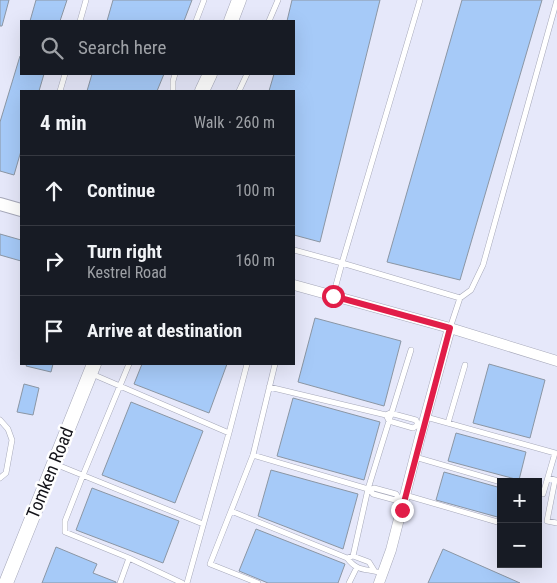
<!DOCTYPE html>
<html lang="en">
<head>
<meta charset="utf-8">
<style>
  body { margin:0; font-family:"Roboto Condensed",sans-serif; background:#242831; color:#f1f3f6 }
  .controls { position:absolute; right:15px; bottom:15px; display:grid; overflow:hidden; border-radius:0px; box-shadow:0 5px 20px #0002 }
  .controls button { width:45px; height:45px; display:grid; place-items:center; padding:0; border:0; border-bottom:1px solid #363941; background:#171b24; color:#f1f3f6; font:25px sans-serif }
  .stop { position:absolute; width:15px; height:15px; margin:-11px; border:4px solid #e11d48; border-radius:50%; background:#fff }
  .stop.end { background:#e11d48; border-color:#fff; box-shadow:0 1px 5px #0008 }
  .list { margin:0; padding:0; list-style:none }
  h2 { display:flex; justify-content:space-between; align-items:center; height:65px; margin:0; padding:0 20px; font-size:21px }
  h2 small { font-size:16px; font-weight:400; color:#9ea1a6 }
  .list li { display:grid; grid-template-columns:32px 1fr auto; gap:15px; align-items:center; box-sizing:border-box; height:70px; padding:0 20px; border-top:1px solid #363941 }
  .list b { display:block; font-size:19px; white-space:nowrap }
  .list p { margin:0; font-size:16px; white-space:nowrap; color:#9ea1a6 }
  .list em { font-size:16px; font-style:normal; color:#9ea1a6 }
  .icon { flex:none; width:28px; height:28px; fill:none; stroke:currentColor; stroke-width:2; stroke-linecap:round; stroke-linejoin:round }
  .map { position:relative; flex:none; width:557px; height:583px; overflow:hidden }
  .search { position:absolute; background:#171b24; box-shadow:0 5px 20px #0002; left:20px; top:20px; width:275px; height:55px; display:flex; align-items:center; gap:12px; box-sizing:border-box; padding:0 18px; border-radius:0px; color:#9ea1a6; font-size:19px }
  .panel { position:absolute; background:#171b24; box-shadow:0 5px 20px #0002; left:20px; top:90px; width:275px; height:275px; border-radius:0px }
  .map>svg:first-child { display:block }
  .building { fill:#a6caf8; stroke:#8b96a4 }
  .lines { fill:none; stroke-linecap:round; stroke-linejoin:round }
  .service-casing { stroke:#a6a8b9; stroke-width:6 }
  .minor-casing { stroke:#a6a8b9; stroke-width:11 }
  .tertiary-casing { stroke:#a6a8b9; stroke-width:14 }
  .secondary-casing { stroke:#a6a8b9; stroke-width:15 }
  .service { stroke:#fff; stroke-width:5 }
  .minor { stroke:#fff; stroke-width:10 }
  .tertiary { stroke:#fff; stroke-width:12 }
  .secondary { stroke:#fff; stroke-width:14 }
  .route { stroke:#e11d48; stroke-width:6 }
  .labels { text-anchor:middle; stroke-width:5; stroke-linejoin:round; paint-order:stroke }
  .street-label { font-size:18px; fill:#131319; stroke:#fff }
</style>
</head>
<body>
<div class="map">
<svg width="557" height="583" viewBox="0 0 557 583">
  <rect width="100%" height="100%" fill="#e6e8fa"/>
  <path class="building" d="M0 0H9L2 26H0Z
    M36 0H67L60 21H30Z
    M113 0H192L184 21H107Z
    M292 0H380L320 242 294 235V91H269L274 74H294V21H287Z
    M462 0H542L460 280 387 262Z
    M20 56H21V74H44L39 91H21V151L14 175 0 171V122Z
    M92 74H164L157 91H87Z
    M0 234 21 240V261L0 255Z
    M315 318 401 341 384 406 298 382Z
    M27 364H53L51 372 26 366Z
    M142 364H227L209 413 134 384Z
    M489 364 545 380 530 438 473 423Z
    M24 384 39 388 33 415 17 412Z
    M293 398 380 422 364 480 277 456Z
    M131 402 203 431 175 503 102 475Z
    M456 433 526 452 519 480 448 461Z
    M271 470 358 494 343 549 258 516Z
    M444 472 501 488V518L436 500Z
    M92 488 179 521 163 563 76 530Z
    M256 529 345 564 338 583H268L239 571Z
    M56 547 97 564 93 573 116 582V583H42Z
    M443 549 520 583H428Z"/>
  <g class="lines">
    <defs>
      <path id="service" d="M420 0 342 263 460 298
        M80 21 86 0
        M196 21 204 0
        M269 21 278 0
        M60 91 65 74
        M173 91V81L175 74
        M239 91 247 74
        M294 250 342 263 333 296
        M450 328 460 298 471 290 483 265 557 0
        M92 374 229 433
        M269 387 386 415
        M426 417 555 453 543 494 538 493
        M0 420 8 429 12 440 6 473 0 478
        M448 423 465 365
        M418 425 413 428 389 421 386 415 390 413 416 420 418 425 423 427
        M253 455 368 489 353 556
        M415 457 501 482
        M55 464 203 524
        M548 478 555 480 547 521 557 523
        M370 490 374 488 396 494 398 497 395 500 373 494 370 490 368 489 411 350
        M405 495 501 523
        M231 511 253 455 275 364
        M129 558 182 583
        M374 570 369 562 353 556 347 558C359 574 368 567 383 574
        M120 583 129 558 65 532V521L83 475 129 364
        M187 583 229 433 247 364
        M258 583 210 564 231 511 347 558
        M349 583 357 567"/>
      <path id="minor" d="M294 285 450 328 557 361
        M379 583 391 550 420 437 450 328"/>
      <path id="tertiary" d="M0 204 21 210"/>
      <path id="secondary" d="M231 21 239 0
        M202 91 210 74
        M6 583 94 364"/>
    </defs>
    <use href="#service" class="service-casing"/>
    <use href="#minor" class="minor-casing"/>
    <use href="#tertiary" class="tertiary-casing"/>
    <use href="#secondary" class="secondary-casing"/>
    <use href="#service" class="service"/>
    <use href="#minor" class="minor"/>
    <use href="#tertiary" class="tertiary"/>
    <use href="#secondary" class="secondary"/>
  </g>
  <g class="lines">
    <path class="route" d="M333 296 450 328 402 510"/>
  </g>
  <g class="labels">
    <g class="street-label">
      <text transform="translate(50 473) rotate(-68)" y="6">Tomken Road</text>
    </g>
  </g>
</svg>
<div class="controls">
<button>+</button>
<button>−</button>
</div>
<div class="stop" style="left:333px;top:296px"></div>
<div class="stop end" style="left:402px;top:510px"></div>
<div class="search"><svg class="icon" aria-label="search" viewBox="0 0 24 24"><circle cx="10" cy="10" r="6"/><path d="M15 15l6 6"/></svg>Search here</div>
<section class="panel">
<h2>4 min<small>Walk · 260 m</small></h2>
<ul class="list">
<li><svg class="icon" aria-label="ahead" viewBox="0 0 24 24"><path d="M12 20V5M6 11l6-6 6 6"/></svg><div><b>Continue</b></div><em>100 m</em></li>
<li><svg class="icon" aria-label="right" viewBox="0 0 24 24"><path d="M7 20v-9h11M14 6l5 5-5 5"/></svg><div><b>Turn right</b><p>Kestrel Road</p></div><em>160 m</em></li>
<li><svg class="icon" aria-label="arrive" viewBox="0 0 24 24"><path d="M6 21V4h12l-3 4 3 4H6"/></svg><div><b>Arrive at destination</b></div></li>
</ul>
</section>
</div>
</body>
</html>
